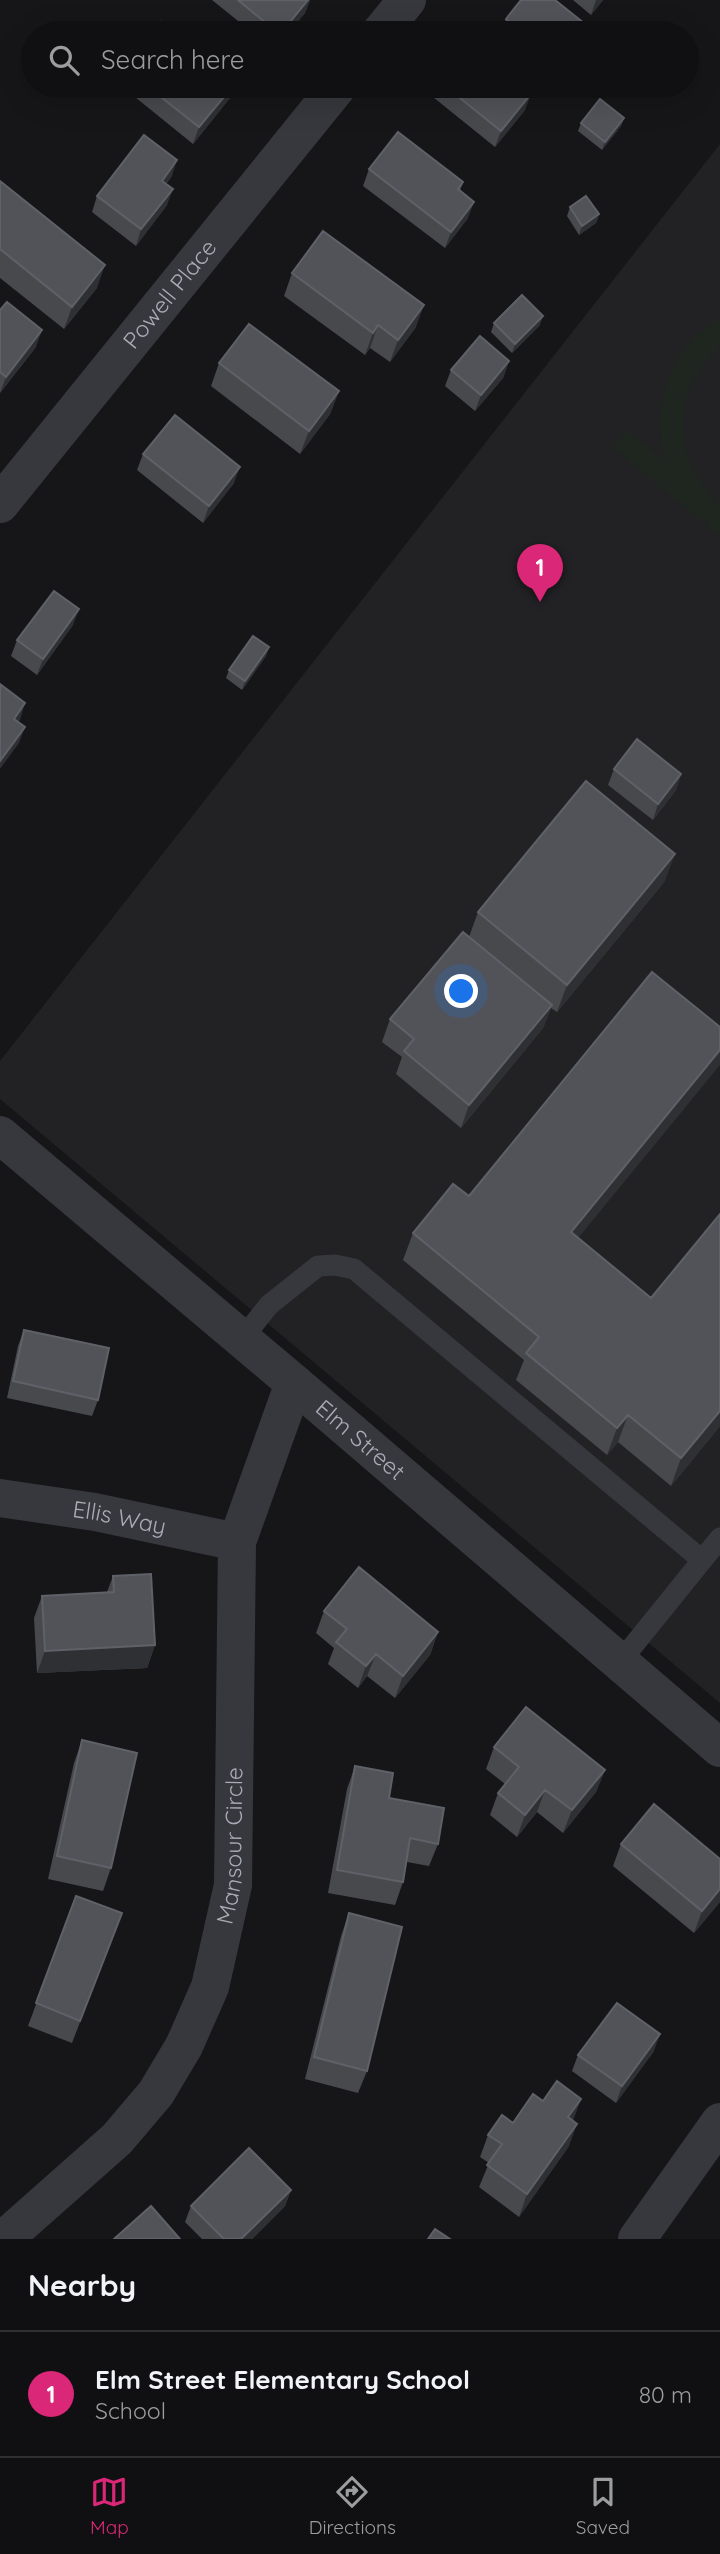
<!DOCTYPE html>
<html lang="en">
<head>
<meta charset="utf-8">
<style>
  body { margin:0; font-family:Quicksand,sans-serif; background:#1e1e20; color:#f1f3f6 }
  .you { position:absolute; left:462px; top:992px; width:24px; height:24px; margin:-18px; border:5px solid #fff; border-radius:50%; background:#1a73e8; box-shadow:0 0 0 10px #1a73e833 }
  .badge { display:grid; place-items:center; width:46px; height:46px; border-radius:50%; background:#db2777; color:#fff; font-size:23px; font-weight:700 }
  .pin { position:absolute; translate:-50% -58px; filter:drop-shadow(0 2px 4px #0008) }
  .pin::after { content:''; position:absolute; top:37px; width:24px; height:21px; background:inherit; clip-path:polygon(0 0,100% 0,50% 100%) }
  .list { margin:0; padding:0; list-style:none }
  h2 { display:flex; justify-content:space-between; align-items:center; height:91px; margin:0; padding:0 28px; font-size:30px }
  h2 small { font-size:23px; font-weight:400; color:#9c9d9f }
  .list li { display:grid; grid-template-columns:46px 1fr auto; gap:21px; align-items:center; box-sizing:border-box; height:126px; padding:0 28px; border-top:2px solid #303032 }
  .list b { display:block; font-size:26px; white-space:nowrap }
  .list p { margin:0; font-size:23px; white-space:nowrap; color:#9c9d9f }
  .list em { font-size:23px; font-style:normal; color:#9c9d9f }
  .icon { flex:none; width:38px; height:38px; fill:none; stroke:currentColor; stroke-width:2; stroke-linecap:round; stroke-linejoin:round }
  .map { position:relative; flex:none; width:720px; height:2239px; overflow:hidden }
  .search { position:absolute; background:#101012; box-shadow:0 7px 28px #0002; left:21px; right:21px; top:21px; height:77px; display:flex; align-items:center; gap:18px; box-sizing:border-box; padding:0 24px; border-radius:38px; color:#9c9d9f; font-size:26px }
  .sheet { height:217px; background:#101012 }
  nav { display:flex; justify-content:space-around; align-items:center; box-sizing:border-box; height:98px; border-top:2px solid #303032; background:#101012; font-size:19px; color:#9c9d9f }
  nav a { display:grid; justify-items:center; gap:4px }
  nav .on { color:#db2777 }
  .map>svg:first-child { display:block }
  .built { fill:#222225 }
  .green { fill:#1e261f }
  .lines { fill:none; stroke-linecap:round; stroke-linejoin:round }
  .service { stroke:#37383d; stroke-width:21 }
  .minor { stroke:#37383d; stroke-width:38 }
  .wall { fill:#47494d }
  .shaded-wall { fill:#2f3033 }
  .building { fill:#525359; stroke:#5f6168; stroke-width:2 }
  .labels { text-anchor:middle; stroke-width:6; stroke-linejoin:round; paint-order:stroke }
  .street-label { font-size:23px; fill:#a8adb8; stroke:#111113 }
</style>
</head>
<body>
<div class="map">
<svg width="720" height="2239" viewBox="0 0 720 2239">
  <rect width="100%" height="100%" fill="#161618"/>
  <path class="built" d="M720 144V1703L0 1099V1061Z"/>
  <path class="green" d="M720 318V346C669 395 672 456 720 506V536L612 447 627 430 664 460C654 400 666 352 720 318Z"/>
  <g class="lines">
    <path class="service" d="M242 1339 269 1305 318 1266 335 1265 354 1269 702 1560
      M620 1662 720 1538"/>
    <g class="minor">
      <path d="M380 33 407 0"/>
      <path id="s1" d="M0 504 338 86"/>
      <path id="s2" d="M0 1135 294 1383 720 1748"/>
      <path id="s3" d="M0 1498 95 1512 237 1542"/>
      <path id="s4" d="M4 2239 117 2139 156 2093 184 2046 210 1987 233 1885 237 1542 294 1383"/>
      <path d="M637 2239 720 2122"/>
    </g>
  </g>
  <path class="wall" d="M212 0H310L305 13 288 33H253Z
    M573 0H603L591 15Z
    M506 19 589 33H500Z
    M139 86H234L230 98 193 144 135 97Z
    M437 86H521L525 110 495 147 433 97Z
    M539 86H551L546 91Z
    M624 118 621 126 602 150 578 131 581 123Z
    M369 169 463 182 460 191 468 218 445 248 363 186Z
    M172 176 166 184 167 205 136 246 92 212 97 196Z
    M0 181 97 288 64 329 0 278Z
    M570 207 599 214 596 223 579 235 567 216Z
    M292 273 416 327 390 362 370 348 365 355 284 296Z
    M0 310 36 347 0 393Z
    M494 323 540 325 512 353 491 332Z
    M509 361 503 378 475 411 445 386 451 370Z
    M219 363 339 391 330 414 300 454 211 386Z
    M143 454 234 483 203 523 137 470Z
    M73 625 37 675 11 656 17 640Z
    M269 647 266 656 242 690 226 678 229 670Z
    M614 769 681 774 676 790 653 820 608 785Z
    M665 881 557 1012 551 1008 543 1028 461 1128 396 1074 402 1057 382 1042 390 1019 469 937 478 912Z
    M469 1196 578 1238 651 1298 720 1214V1426L671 1486 618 1442 607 1455 516 1380 524 1360 403 1260 413 1233Z
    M24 1330 98 1400 92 1416 7 1398 18 1346Z
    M113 1576 155 1645 147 1668 37 1673 34 1618 42 1596 107 1592Z
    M324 1611 438 1632 430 1655 395 1698 367 1676 358 1688 328 1664 334 1648 316 1633Z
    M82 1740 111 1868 103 1891 48 1879 74 1763Z
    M494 1747 605 1770 596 1792 563 1833 537 1812 517 1837 490 1815 498 1793 505 1784 486 1769Z
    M355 1766 438 1844 429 1866 407 1862 403 1882 395 1905 328 1893 347 1789Z
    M621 1844 720 1902 694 1933 613 1866Z
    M76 1896 122 1913 72 2043 28 2026Z
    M349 1913 367 2071 358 2093 305 2079 341 1936Z
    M654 2051 616 2103 572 2071 578 2055Z
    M573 2121 569 2146 519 2217 479 2187 489 2163 480 2157 488 2135 513 2123Z
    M291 2190 285 2206 252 2239H202L185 2222 191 2206Z"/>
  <path class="shaded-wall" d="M308 0H310L305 13 288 33H281Z
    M596 0H603L591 15Z
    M233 86H234L230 98 193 144 199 127Z
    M531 94 525 110 495 147 501 131Z
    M624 118 621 126 602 150 605 142Z
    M177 160 172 176 156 197 162 181Z
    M173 189 167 205 136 246 141 229Z
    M474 202 468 218 445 248 451 232Z
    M599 214 596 223 579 235 582 226Z
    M105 265 97 288 64 329 72 307Z
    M424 305 416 327 390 362 398 340Z
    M543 316 540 325 512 353 515 344Z
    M378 325 370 348 365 355 373 333Z
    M42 330 36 347 0 393 6 377Z
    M509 361 503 378 475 411 481 395Z
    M339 391 330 414 300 454 309 431Z
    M240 467 234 483 203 523 209 506Z
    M79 609 73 625 37 675 43 659Z
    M269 647 266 656 242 690 245 681Z
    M25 703 20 720 8 735 14 719Z
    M25 727 19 743 0 769V761Z
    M681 774 676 790 653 820 658 804Z
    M675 854 665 881 557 1012 567 985Z
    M552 1005 543 1028 461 1128 469 1105Z
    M720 1050V1065L561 1259 571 1232Z
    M720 1411V1426L671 1486 681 1458Z
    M628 1415 618 1442 607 1455 617 1428Z
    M438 1632 430 1655 395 1698 403 1676Z
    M155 1645 147 1668 37 1673 45 1651Z
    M376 1654 367 1676 358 1688 366 1666Z
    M605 1770 596 1792 563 1833 572 1810Z
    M545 1790 537 1812 517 1837 525 1815Z
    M720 1889V1902L694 1933 702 1911Z
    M660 2034 654 2051 616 2103 622 2086Z
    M581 2099 573 2121 568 2117Z
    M577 2124 569 2146 519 2217 527 2194Z
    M291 2190 285 2206 252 2239H241Z"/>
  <path class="building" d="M238 0H308L281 33H278Z
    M521 0H555L590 28 586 33H522L506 19Z
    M161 22 174 33H152Z
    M147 86H233L199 127Z
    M445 86H521L531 94 501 131Z
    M600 99 624 118 605 142 581 123Z
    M398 132 463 182 458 189 474 202 451 232 369 169Z
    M144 135 177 160 162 181 173 189 141 229 97 196Z
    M0 181 105 265 72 307 0 249Z
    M586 196 599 214 582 226 570 207Z
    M323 231 424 305 398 340 378 325 373 333 292 273Z
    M522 295 543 316 515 344 494 323Z
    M7 302 42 330 6 377 0 372V310Z
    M249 324 339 391 309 431 219 363Z
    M480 336 509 361 481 395 451 370Z
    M175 415 240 467 209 506 143 454Z
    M54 591 79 609 43 659 17 640Z
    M253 636 269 647 245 681 229 670Z
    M0 684 25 703 14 719 25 727 0 761Z
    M637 739 681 774 658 804 614 769Z
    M586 781 675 854 567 985 478 912Z
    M463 932 552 1005 469 1105 404 1051 414 1039 390 1019Z
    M652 972 720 1027V1050L571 1232 651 1298 720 1214V1411L681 1458 628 1415 617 1428 526 1353 539 1337 413 1233 453 1184 469 1196Z
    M24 1330 109 1348 98 1400 13 1381Z
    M359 1567 438 1632 403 1676 376 1654 366 1666 336 1642 347 1629 324 1611Z
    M151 1574 155 1645 45 1651 42 1596 114 1592 113 1576Z
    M526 1707 605 1770 572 1810 545 1790 525 1815 498 1793 519 1767 494 1747Z
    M82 1740 137 1753 111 1868 57 1856Z
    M355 1766 393 1773 389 1798 444 1808 438 1844 410 1838 403 1882 337 1870Z
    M654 1804 720 1859V1889L702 1911 621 1844Z
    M76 1896 122 1913 80 2021 36 2003Z
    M349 1913 402 1927 367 2071 314 2057Z
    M617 2003 660 2034 622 2086 578 2055Z
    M557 2081 581 2099 568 2117 577 2124 527 2194 487 2165 502 2144 488 2135 502 2115 513 2123 533 2094 543 2101Z
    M249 2148 291 2190 241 2239H224L191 2206Z
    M151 2206 180 2239H114Z
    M435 2229 450 2239H428Z"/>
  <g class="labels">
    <g class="street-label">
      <text dy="8" stroke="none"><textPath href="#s1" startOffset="270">Powell Place</textPath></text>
      <text dy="8" stroke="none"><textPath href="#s2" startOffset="472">Elm Street</textPath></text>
      <text dy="8" stroke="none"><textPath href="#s3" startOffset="121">Ellis Way</textPath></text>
      <text dy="8" stroke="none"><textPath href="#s4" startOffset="474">Mansour Circle</textPath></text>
    </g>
  </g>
</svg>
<div class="you"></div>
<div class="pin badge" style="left:540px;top:602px">1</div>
<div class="search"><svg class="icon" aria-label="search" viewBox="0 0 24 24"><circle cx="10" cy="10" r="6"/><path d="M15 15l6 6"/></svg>Search here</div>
</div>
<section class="sheet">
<h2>Nearby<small></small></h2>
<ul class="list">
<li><span class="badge">1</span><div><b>Elm Street Elementary School</b><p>School</p></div><em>80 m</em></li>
</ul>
</section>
<nav>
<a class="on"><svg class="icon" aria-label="map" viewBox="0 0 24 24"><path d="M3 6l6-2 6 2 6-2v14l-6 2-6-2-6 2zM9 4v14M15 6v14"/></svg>Map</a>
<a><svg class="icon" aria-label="directions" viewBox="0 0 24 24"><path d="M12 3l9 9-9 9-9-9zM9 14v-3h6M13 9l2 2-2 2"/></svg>Directions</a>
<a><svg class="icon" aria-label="saved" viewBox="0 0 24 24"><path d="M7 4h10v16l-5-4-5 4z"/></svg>Saved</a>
</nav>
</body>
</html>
